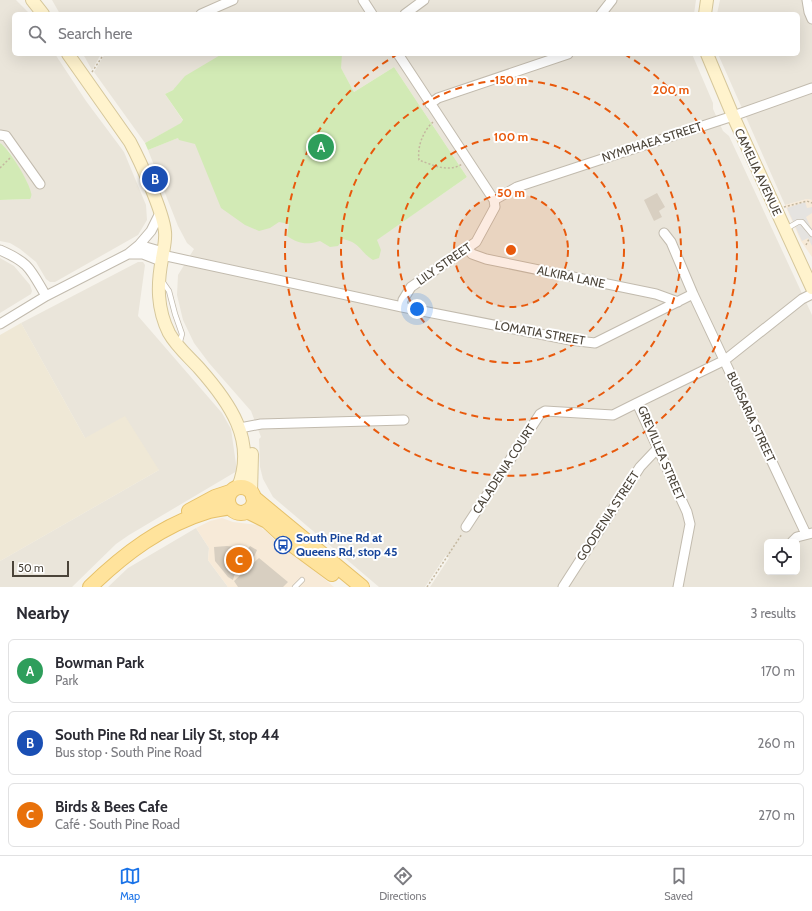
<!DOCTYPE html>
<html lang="en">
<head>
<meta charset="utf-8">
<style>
  body { margin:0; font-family:Cabin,sans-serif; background:#f2f2f3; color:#2b2b33 }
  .controls { position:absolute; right:12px; bottom:12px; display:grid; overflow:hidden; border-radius:6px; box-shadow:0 4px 16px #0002 }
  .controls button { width:36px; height:36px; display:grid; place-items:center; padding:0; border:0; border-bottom:1px solid #e1e1e2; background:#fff; color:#2b2b33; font:20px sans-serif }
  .scale { position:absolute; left:12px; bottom:10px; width:57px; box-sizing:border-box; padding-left:4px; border:2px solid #4b4439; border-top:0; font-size:11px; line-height:14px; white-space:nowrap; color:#4b4439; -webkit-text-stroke:3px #fff; paint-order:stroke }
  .you { position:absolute; left:417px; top:309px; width:14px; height:14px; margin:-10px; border:3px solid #fff; border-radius:50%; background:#1a73e8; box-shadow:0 0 0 6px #1a73e833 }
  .badge { display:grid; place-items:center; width:26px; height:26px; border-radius:50%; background:#1a73e8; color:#fff; font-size:13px; font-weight:700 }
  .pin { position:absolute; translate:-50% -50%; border:2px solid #fff; box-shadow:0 1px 4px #0006 }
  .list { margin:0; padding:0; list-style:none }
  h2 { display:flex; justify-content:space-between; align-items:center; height:52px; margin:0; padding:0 16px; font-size:17px }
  h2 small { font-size:13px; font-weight:400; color:#7c7c81 }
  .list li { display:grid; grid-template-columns:26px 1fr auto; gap:12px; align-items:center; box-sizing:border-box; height:64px; margin:0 8px 8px; padding:0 8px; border:1px solid #e1e1e2; border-radius:6px }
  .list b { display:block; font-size:15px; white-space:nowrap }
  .list p { margin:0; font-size:13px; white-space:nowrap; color:#7c7c81 }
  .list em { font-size:13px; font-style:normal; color:#7c7c81 }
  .icon { flex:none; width:22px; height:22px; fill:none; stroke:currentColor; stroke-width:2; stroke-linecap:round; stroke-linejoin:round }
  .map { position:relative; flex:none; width:812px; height:587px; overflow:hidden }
  .search { position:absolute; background:#fff; box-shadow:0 4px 16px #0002; left:12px; right:12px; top:12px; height:44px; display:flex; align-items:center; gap:10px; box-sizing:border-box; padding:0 14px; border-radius:6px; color:#7c7c81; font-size:15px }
  .sheet { height:268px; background:#fff }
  nav { display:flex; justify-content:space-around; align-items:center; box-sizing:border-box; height:56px; border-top:1px solid #e1e1e2; background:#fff; font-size:11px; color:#7c7c81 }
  nav a { display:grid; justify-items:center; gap:2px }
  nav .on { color:#1a73e8 }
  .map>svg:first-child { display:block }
  .residential { fill:#eae5da; fill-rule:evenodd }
  .commercial { fill:#f7ead8 }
  .education { fill:#efe8d6 }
  .green { fill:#d2eab5 }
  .parking { fill:#e5e3e0 }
  .building { fill:#d8cfc1 }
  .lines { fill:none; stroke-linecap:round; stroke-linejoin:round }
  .lane-casing { stroke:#c2bbae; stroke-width:6 }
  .street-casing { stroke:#c2bbae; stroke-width:11 }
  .secondary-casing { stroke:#d6c79b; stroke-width:14 }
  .primary-casing { stroke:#e6c16a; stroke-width:16 }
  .path { stroke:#c4b79f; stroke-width:1.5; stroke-dasharray:2 2; stroke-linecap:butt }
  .lane { stroke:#fff; stroke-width:4.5 }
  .street { stroke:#fff; stroke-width:9 }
  .secondary { stroke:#fff3cd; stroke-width:12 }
  .primary { stroke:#ffe39c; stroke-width:14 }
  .ring { fill:none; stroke:#e8590c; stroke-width:2; stroke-dasharray:7 5 }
  .labels { text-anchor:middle; stroke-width:4; stroke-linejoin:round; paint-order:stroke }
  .street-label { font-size:12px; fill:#4b4439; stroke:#fff }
  .transit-label { font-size:12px; font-weight:bold; fill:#164399; stroke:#fff; text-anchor:start }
  .centre { fill:#e8590c; stroke:#fff; stroke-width:2 }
  .ring-label { font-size:12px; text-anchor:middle; font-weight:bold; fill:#e8590c; stroke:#fff; stroke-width:4; stroke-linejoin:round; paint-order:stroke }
</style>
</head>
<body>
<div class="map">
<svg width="812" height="587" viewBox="0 0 812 587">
  <rect width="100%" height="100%" fill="#f6f3ec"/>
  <path class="residential" d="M0 0H16L30 14H14V54H55L86 101 124 152 146 205 147 220 138 235 55 282H50L46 279 36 262 20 249 10 243 0 241V200L30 199 27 182 9 151 0 143Z
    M52 0H696L694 14H60Z
    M720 0H812V200L807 199 785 205 718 54H798V14H717Z
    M83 54H101L92 70Z
    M105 54H243L165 94 184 122 145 143 94 72Z
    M333 54H692L713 103V109L723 131 729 136 812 315V587H430L449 558 446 555 425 587H379L273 497 263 479 260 467 259 439 261 437 251 411 209 363 194 343 183 320 177 295 178 275 194 249 187 243 178 226 148 150 190 133 372 243 467 177 394 67 354 92ZM767 542H797V572H767Z
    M0 258 14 266 30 285 32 291 31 294 0 313Z
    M138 262H143L145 265 138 316 222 413 231 429 237 471 129 535 116 544 72 587H0V561L159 470 85 438 21 323Z
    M196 528 209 548 208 560 228 587H108L128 568Z"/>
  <path class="commercial" d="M807 199 812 200V257L801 241 785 205Z
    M222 518 233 522 258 525 268 533 281 547 305 563 334 587H228L208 560 209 548 196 528 210 521Z"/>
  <path class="education" d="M21 323 85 438 125 416 159 470 0 561V335Z"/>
  <path class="green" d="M222 54H342L341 68 354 92 394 67 467 177 377 240 381 250 379 258 373 260C359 251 361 243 343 239L338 246 330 247 320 241C306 245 299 244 287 236L289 224 279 222 270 228 259 231 245 225 221 208 195 144 179 140 178 138 148 150 145 143 181 123 183 120 165 94 173 90 185 76Z
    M0 143C8 147 30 183 31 193 32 194 31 198 30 199L0 200Z"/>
  <path class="parking" d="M805 202 807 208 812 207V213L806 217 812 230V246L808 238 802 241 787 208Z"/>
  <path class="building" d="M657 193 665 207 659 211 662 217 654 221 644 200Z
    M227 546 242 548 233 580 228 577 215 561 214 547Z
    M250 546 257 550 253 559 244 554Z
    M259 558 288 582 283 587H238L234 581Z"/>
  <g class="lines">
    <defs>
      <path id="lane" d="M786 229 798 222H802L812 234
        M162 281 169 291 175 314 182 334 179 345
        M295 587 302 580"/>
      <path id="street" d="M363 0 372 14
        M807 0 809 12 812 19
        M201 14 233 0
        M405 14 424 0
        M601 14 612 0
        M430 104 438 98 568 54
        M0 135 6 136 40 184
        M494 200 517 187 733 116 812 88
        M664 233 671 242 693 294 806 534
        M139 245 151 231 160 213
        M467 248 472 254 486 259 656 294 678 302
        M0 250C30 263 30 269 46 296
        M128 254H143L161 261
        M162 255 402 307 403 300 411 287 476 242 495 207 494 200 398 54
        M402 307 570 340 595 343 693 294
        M0 324 46 296 128 254 139 245 163 252
        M240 428 261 424 404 420
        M466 527 540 414 545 411 613 415 637 403
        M792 542 797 537 812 533
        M563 587 640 467 657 449
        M678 587 690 524 687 512 637 403 725 360 802 299 812 294"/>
      <path id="secondary" d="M32 0 43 14
        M705 14 707 0
        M68 54 130 142C140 161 163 211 165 232 166 241 163 251 162 259 157 285 157 309 169 333 176 346 189 357 199 368 229 402 257 440 238 487
        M707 54 733 116 812 288
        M251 492 252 454"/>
      <path id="primary" d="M228 500a13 13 0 1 1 26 0a13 13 0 1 1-26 0Z
        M253 497 362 587
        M189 511 215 497 230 492
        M247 511 267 521 294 546 332 574
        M90 587C124 554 162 525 209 511 216 509 223 509 230 507"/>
    </defs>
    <use href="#lane" class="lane-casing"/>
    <use href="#street" class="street-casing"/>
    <use href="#secondary" class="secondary-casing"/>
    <use href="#primary" class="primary-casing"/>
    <path class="path" d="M92 72 104 54
      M433 122C423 131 417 147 419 160 432 165 449 173 462 164
      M0 168 11 157
      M784 207 807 201 812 203
      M806 245 809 239
      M427 587 462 534"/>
    <use href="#lane" class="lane"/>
    <use href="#street" class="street"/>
    <use href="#secondary" class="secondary"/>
    <use href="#primary" class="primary"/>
  </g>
  <circle cx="511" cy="250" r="57" fill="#e8590c" fill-opacity=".12"/>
  <g class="ring">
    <circle cx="511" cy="250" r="57"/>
    <circle cx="511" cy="250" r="113"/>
    <circle cx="511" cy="250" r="170"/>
    <path d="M624 54A226 226 0 1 1 398 54"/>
  </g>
  <defs>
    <symbol id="bus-ring" viewBox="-11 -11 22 22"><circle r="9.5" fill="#fff" stroke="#1a4fb4" stroke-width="1.5"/><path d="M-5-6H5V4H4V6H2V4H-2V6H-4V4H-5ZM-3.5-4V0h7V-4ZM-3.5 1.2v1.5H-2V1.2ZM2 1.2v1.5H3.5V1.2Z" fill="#1a4fb4"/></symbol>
  </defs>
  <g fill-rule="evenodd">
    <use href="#bus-ring" x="273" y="535" width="20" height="20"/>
  </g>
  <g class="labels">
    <g class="street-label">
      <text transform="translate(652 142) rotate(-18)" y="4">NYMPHAEA STREET</text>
      <text transform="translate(758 172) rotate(65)" y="4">CAMELIA AVENUE</text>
      <text transform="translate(444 264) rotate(-35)" y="4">LILY STREET</text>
      <text transform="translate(571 277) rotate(12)" y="4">ALKIRA LANE</text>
      <text transform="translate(540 333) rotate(10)" y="4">LOMATIA STREET</text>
      <text transform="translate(751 417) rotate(65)" y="4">BURSARIA STREET</text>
      <text transform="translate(661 453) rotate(67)" y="4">GREVILLEA STREET</text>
      <text transform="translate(504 469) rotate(-57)" y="4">CALADENIA COURT</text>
      <text transform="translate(608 516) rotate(-57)" y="4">GOODENIA STREET</text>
    </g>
    <g class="transit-label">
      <text x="296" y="542">South Pine Rd at<tspan x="296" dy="14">Queens Rd, stop 45</tspan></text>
    </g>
  </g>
  <circle cx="511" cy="250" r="6" class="centre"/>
  <g class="ring-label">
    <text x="511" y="84">150 m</text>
    <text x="671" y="94">200 m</text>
    <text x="511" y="141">100 m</text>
    <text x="511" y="197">50 m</text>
  </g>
</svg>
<div class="controls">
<button><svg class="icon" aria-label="locate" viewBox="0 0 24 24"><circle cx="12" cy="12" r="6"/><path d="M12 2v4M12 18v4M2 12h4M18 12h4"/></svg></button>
</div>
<div class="scale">50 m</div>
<div class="you"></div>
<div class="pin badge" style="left:321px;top:147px;background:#2e9e5b">A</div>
<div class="pin badge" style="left:155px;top:179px;background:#1a4fb4">B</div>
<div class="pin badge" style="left:239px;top:560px;background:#e8710a">C</div>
<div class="search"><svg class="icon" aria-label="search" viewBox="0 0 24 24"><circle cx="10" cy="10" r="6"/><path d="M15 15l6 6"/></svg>Search here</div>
</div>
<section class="sheet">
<h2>Nearby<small>3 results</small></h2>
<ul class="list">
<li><span class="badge" style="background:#2e9e5b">A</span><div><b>Bowman Park</b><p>Park</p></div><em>170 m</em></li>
<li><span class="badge" style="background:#1a4fb4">B</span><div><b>South Pine Rd near Lily St, stop 44</b><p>Bus stop · South Pine Road</p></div><em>260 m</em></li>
<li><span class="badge" style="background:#e8710a">C</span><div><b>Birds &amp; Bees Cafe</b><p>Café · South Pine Road</p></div><em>270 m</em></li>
</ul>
</section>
<nav>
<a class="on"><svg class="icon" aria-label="map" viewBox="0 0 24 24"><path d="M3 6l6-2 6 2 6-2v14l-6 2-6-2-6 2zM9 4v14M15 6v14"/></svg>Map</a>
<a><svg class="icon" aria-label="directions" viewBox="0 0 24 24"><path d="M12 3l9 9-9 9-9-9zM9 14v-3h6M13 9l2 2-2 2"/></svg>Directions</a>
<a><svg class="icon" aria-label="saved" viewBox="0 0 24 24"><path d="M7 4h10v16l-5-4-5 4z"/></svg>Saved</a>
</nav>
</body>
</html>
